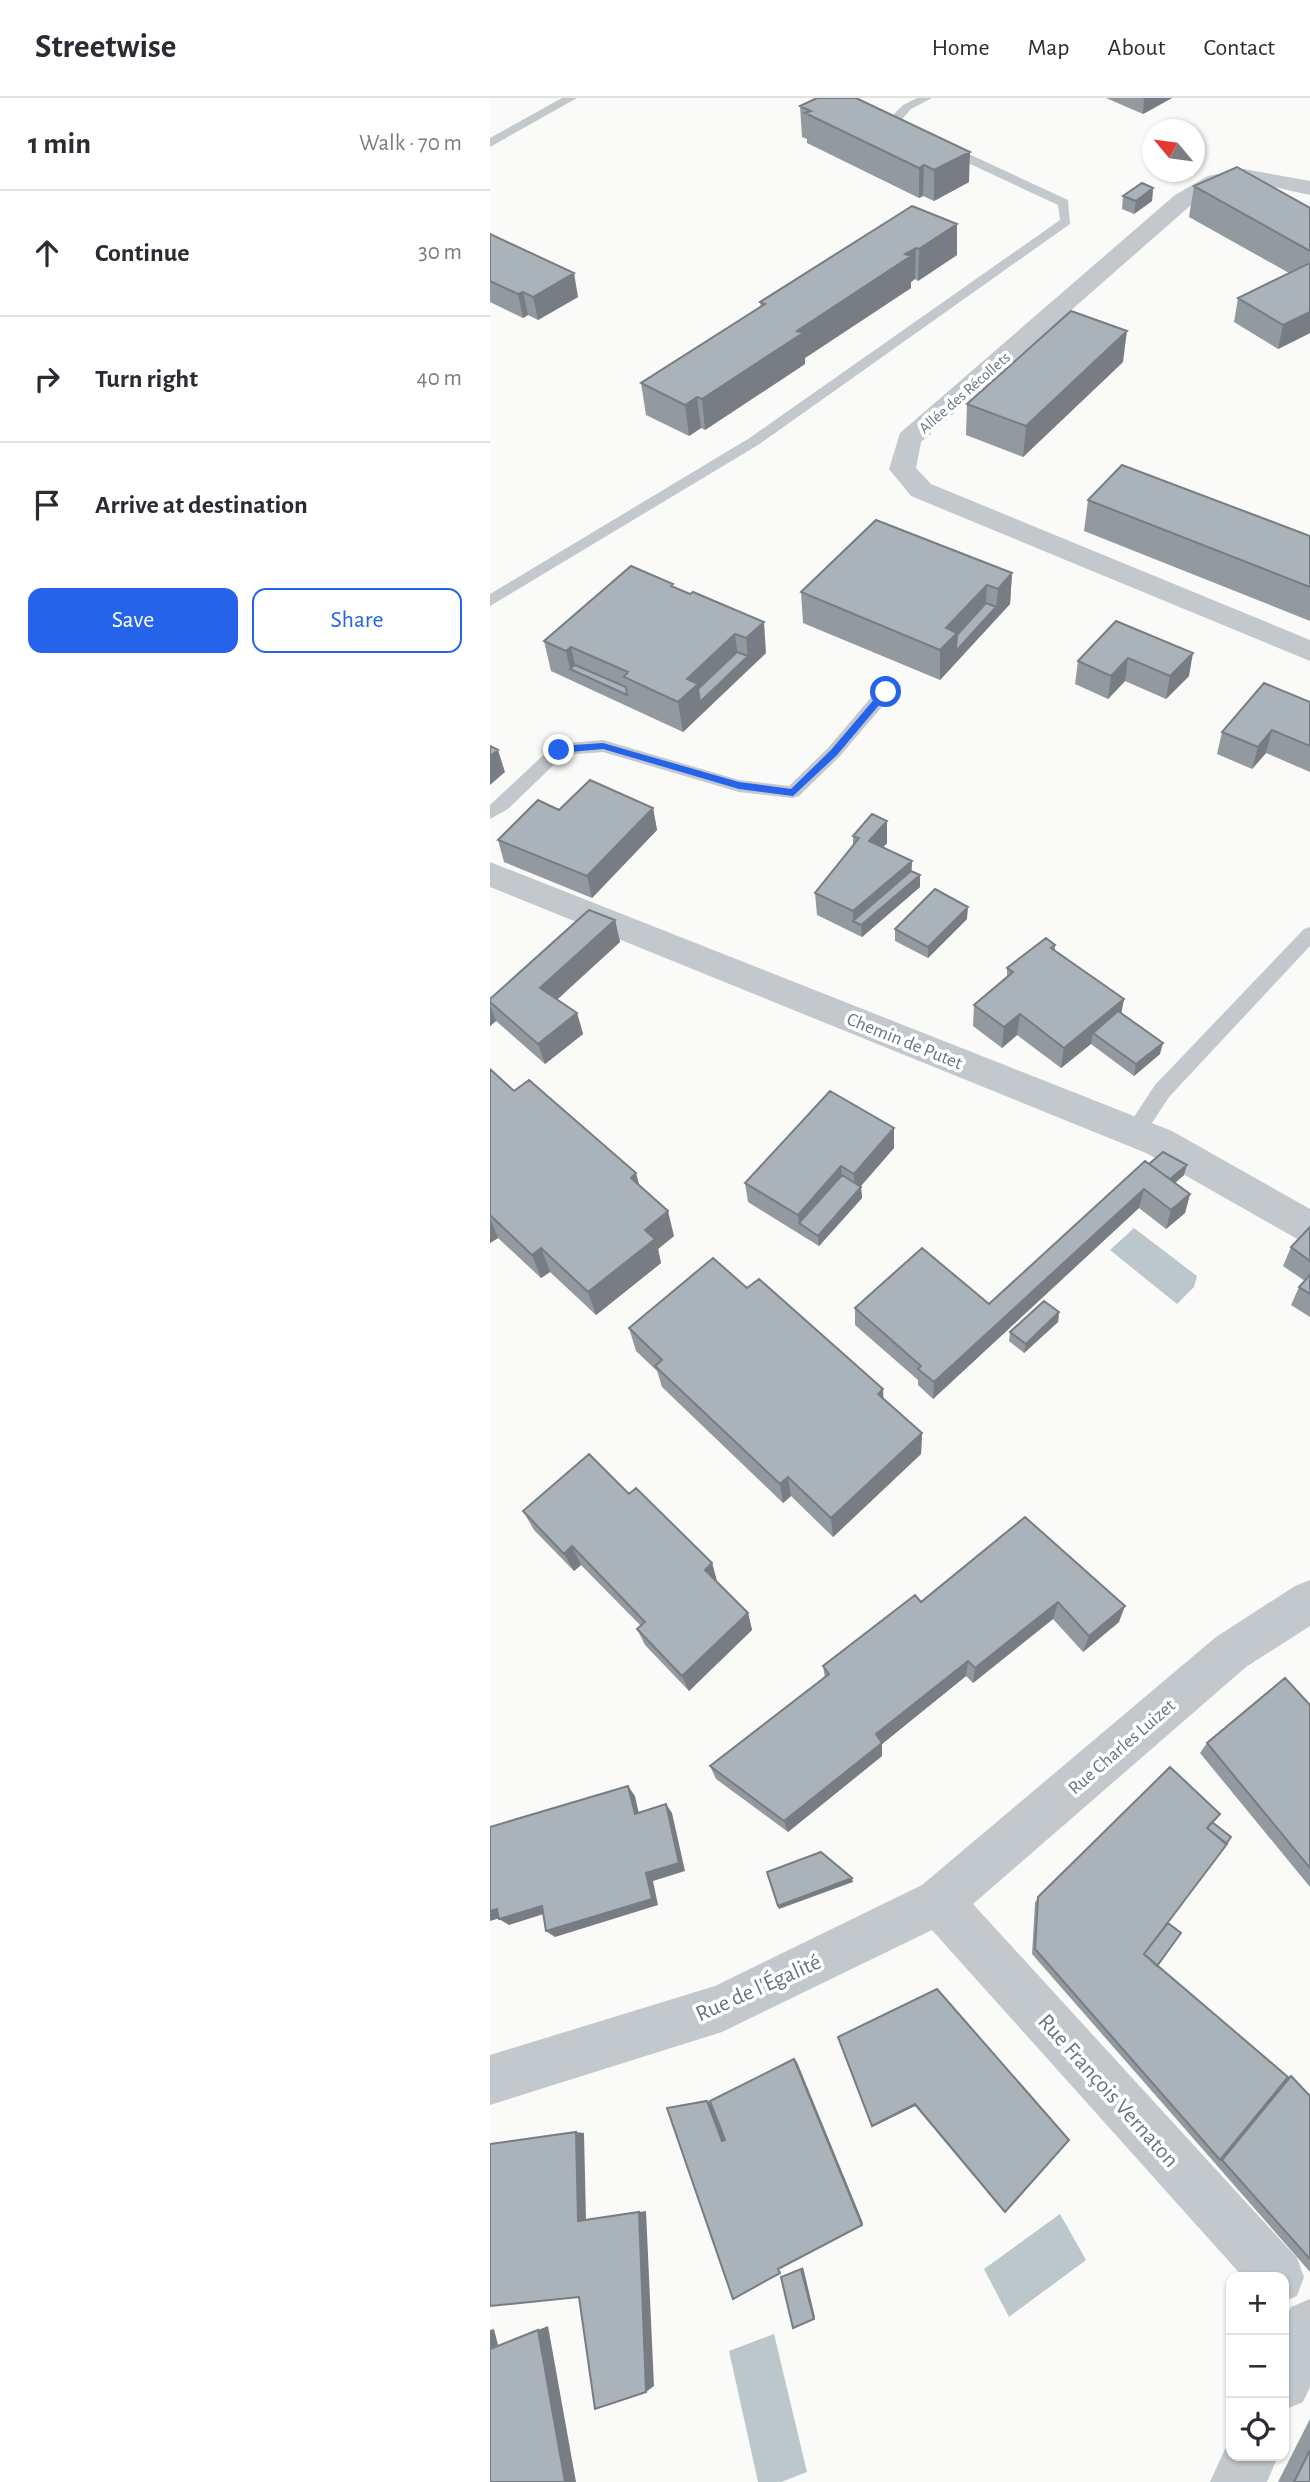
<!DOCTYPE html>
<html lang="en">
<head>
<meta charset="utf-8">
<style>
  body { margin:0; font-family:"Alegreya Sans",sans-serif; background:#f7f7f7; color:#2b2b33 }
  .controls { position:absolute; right:21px; bottom:21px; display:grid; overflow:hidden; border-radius:14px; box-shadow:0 2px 5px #0004 }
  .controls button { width:63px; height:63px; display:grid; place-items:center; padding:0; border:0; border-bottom:2px solid #e1e1e2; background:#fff; color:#2b2b33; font:35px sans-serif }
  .compass { position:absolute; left:652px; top:21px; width:63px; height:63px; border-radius:50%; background:#fff; box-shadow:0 2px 5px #0004; rotate:299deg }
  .stop { position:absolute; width:21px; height:21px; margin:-16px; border:5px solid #2563eb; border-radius:50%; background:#fff }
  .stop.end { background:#2563eb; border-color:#fff; box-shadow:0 2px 7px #0008 }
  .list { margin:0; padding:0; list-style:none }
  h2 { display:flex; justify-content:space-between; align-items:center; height:91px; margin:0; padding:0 28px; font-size:30px }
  h2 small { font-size:23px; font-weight:400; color:#7c7c81 }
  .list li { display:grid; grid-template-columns:46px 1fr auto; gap:21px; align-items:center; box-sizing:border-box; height:126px; padding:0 28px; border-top:2px solid #e1e1e2 }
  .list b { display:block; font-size:26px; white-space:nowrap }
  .list em { font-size:23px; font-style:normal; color:#7c7c81 }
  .actions { display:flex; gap:14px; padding:21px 28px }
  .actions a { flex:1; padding:16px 0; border:2px solid #2563eb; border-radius:14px; text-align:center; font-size:24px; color:#2563eb }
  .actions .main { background:#2563eb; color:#fff }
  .icon { flex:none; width:38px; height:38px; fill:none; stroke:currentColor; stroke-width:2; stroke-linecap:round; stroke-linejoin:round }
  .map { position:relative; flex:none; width:820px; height:2384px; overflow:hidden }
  header { display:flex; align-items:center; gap:42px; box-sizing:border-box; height:98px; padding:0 35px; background:#fff; border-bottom:2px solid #e1e1e2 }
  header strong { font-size:33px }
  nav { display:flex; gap:38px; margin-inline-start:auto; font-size:24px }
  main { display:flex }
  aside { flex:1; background:#fff }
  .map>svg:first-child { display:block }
  .water { fill:#bbc7cb }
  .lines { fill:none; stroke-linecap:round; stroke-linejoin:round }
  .service { fill:#c3c8cc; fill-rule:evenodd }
  .minor { fill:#c3c8cc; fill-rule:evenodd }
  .wall { fill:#929a9f }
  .shaded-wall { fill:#777d82 }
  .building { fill:#aab3b9; stroke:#777d82; stroke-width:2 }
  .route { fill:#2563eb }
  .labels { text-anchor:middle; stroke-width:7; stroke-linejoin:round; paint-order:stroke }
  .far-street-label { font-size:16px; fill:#657683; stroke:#fff }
  .street-label { font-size:19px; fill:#657683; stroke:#fff }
  .near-street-label { font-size:23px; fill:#657683; stroke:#fff }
</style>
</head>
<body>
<header>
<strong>Streetwise</strong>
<nav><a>Home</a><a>Map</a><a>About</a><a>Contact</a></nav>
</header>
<main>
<aside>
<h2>1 min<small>Walk · 70 m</small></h2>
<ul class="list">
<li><svg class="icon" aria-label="ahead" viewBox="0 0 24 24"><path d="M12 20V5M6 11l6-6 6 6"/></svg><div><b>Continue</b></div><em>30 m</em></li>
<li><svg class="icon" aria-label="right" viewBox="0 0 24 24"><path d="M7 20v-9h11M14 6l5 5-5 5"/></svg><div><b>Turn right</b></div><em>40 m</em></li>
<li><svg class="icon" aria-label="arrive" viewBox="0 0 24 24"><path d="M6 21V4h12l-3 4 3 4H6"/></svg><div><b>Arrive at destination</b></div></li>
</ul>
<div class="actions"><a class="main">Save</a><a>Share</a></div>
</aside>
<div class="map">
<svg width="820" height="2384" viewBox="0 0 820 2384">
  <rect width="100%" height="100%" fill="#fafaf8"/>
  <path class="water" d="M644 1130 707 1178 704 1189 687 1206 620 1152Z
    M570 2116 596 2162 519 2219 494 2171Z
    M284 2236 317 2374 291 2384H268L239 2253Z"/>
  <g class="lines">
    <path class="service" d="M72 0H87L0 49V40Z
      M427 0H442L421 11 413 20 414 26 578 102 580 126 268 347 0 508V496L258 341 570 122 568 107 405 31 403 17 413 7Z
      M395 589 401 590 403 594 401 598 350 658 309 698 303 700 249 694 113 654 74 657 18 711 0 721V707L63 648 69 646 113 642 249 682 299 688 338 650 389 590Z
      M820 829V848L679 999 652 1040 645 1042 638 1040 635 1034 638 1028 665 987 814 831Z"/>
    <path class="minor" d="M754 71 820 83V97C768 86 749 75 701 107L431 344 426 370 441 386 820 542V563L421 398 399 371 410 335 685 97 718 78Z
      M0 764 682 1033 820 1111V1146L807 1141 656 1055 0 789Z
      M820 1482V1528L756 1569 483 1806 807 2160 814 2179 807 2198 794 2203V2179H753L442 1832 232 1934 0 2007V1957L225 1888 432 1787 726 1539 805 1488Z
      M820 2201V2289L813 2304 794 2312V2225L801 2209Z
      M741 2338V2358H788L777 2384H720Z"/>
  </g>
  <path class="wall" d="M616 0H682L653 16Z
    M310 8 479 84 444 103 433 98 429 100 317 45V41L312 39Z
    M704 88 820 110V235L788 251 744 224 748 200 799 175 699 119Z
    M663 90 662 103 644 116 632 111 633 98Z
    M467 126V157L428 183 425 181 421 184V190L315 260V266L215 332 211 330 199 338 156 317 151 285 271 209 270 204Z
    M0 136 88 199 48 222 38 217 33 220 0 204Z
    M633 264 533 359 476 337 477 306Z
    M598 402 820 438V523L594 433Z
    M522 475 520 506 450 582 313 525 311 494Z
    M184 489 276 555 193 634 61 573 54 543Z
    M626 523 699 578 676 601 635 583 618 601 585 586 588 563Z
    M820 604V674L776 655 762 671 727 656 732 634Z
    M163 710 167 732 102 800 14 764 8 742 69 712Z
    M397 723V745L393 749 422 763 421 773 430 777V789L372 839 327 817 325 795 363 748V738Z
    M477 821 438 860 405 843V831Z
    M125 822 130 844 67 901 87 915 93 936 55 966 6 923 0 928V901Z
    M565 847V852L634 901 631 915 670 956 644 978 601 946 571 970 527 937 512 950 483 928 484 907 517 879V870Z
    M0 971 24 993 149 1088 184 1138 168 1151 171 1165 106 1217 60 1174 51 1180 8 1140 0 1145Z
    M404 1030V1050L370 1088 371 1089 372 1100 329 1148 258 1104 255 1085Z
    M659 1066 694 1077 685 1085 700 1096 695 1115 676 1131 649 1110 443 1301 428 1287V1282L365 1227V1210L499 1206Z
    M820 1129V1219L801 1207 809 1189 815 1183 793 1168 801 1149Z
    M257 1190 393 1291V1301L432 1335 431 1356 343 1439 301 1398 293 1405 172 1289 167 1273 146 1253 139 1230Z
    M569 1214 568 1224 534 1255 519 1243 520 1234Z
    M139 1396 222 1465 227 1484 258 1515 262 1532 199 1593 155 1547 147 1531 151 1528 91 1467 84 1473 44 1432 33 1413Z
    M535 1419 629 1524 593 1554 563 1521 483 1585 476 1578 392 1646V1658L298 1734 226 1681 220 1668 335 1580 333 1568 431 1504Z
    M820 1607V1789L710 1655 717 1645Z
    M723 1724 678 1825 667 1868 798 1979 801 1978 820 1998V2174L542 1856 545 1805 548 1799Z
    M447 1891 515 2114 513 2113 425 2008 382 2029Z
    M820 2321V2384H788Z"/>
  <path class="shaded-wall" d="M654 0H682L653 16Z
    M480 54 479 84 444 103V72Z
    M434 67 433 98 429 100V70Z
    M663 90 662 103 644 116 646 103Z
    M467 126V157L428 183 429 151Z
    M426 150 425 181 421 184V190L315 260V266L215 332 212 301 415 156Z
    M84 175 88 199 48 222 43 199Z
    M33 194 38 217 33 220 28 196Z
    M820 214V235L788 251 793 227Z
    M637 233 633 264 533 359 536 328Z
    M207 299 211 330 199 338 195 307Z
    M522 475 520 506 450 582V552L456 530 497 487 495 518 506 509 508 491Z
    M274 524 276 555 259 571 256 540Z
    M245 536 249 567 258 558 259 571 193 634 188 604 197 581Z
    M81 549 87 574 80 571 76 553Z
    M703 555 699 578 676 601 680 578Z
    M638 560 635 583 618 601 621 578Z
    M782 632 776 655 762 671 768 649Z
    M8 652 15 674 0 687V658Z
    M163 710 167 732 102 800 97 778Z
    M397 723V745L380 765 379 743Z
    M422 763 421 785 430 777V789L372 839 371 827 363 823V813Z
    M478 809 477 821 438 860V849Z
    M125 822 130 844 57 911 50 890Z
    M634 901 630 922 603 935 601 946 571 970 574 950Z
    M0 907 6 923 0 928Z
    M87 915 93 936 55 966 48 946Z
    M530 916 527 937 512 950 514 929Z
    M673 945 670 956 644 978 646 966Z
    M404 1030V1050L365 1095 364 1076Z
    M697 1067 694 1077 671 1097 674 1087Z
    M351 1068 352 1087 309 1125 310 1136 308 1117Z
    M146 1075 153 1101 141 1080Z
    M371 1089 372 1100 329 1148 328 1138Z
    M654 1091 649 1110 443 1301 444 1284Z
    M700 1096 695 1115 676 1131 681 1112Z
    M178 1113 184 1138 168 1151 171 1165 106 1217 98 1194 155 1132Z
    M0 1120 8 1140 0 1145Z
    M51 1150 60 1174 51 1180 42 1157Z
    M569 1214 568 1224 534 1255 536 1246Z
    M393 1291 394 1312 388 1296Z
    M432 1335 431 1356 343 1439 341 1420Z
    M298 1379 301 1398 293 1405 290 1386Z
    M82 1448 91 1467 84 1473 74 1456Z
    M222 1465 227 1483 221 1489 215 1472Z
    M568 1504 563 1521 483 1585 485 1570Z
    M635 1508 629 1524 593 1554 599 1538Z
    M258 1515 262 1532 199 1593 192 1578Z
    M478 1563 476 1578 392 1646V1658L298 1734 294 1723 386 1636Z
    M138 1688 145 1698 151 1725 145 1716Z
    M176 1706 182 1715 195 1773 163 1783 168 1807 65 1839 56 1833 156 1775Z
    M362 1780 363 1784 289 1811 288 1808Z
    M52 1808 60 1814 19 1827 9 1821Z
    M7 1811 17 1818 0 1823V1813Z
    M304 1961 307 1964 373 2125 372 2127Z
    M217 2003 222 2005 236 2044 232 2043Z
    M425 2006V2008L382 2029V2028Z
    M86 2034 94 2035 96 2122 88 2123Z
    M156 2113 164 2288 156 2294 149 2114Z
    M313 2169 325 2219 324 2221 311 2171Z
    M58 2228 86 2384H75L48 2232Z
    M4 2231 8 2247 0 2251V2232Z"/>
  <path class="building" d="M327 0H366L480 54 444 72 434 67 429 70 315 15 321 13 310 8Z
    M747 69 820 110V153L704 88Z
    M652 85 663 90 646 103 633 98Z
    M422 108 467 126 429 151 426 150 415 156 421 158 307 233 313 235 212 301 207 299 195 307 151 285 275 206 270 204Z
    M0 136 84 175 43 199 33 194 28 196 0 183Z
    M820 165V214L793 227 748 200Z
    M581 213 637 233 536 328 477 306Z
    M632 367 820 438V489L598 402Z
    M386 422 522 475 508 491 497 487 456 530 467 535 450 552 311 494Z
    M141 468 183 486 181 488 200 496 203 494 274 524 256 540 245 536 197 581 208 586 188 604 134 579 138 574 81 549 76 553 54 543Z
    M496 505 506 509 466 553 467 537Z
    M626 523 703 555 680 578 638 560 621 578 588 563Z
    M247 554 258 558 210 604 208 591Z
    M85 567 136 589 137 597 80 571Z
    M774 585 820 604V648L782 632 768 649 732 634Z
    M0 648 8 652 0 658Z
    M100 682 163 710 97 778 8 742 48 702 69 712Z
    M382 716 397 723 379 743 422 763 363 813 325 795 369 740 363 738Z
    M421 773 430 777 371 827 363 823Z
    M445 791 478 809 438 849 405 831Z
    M99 812 125 822 50 890 87 915 48 946 0 904V901Z
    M556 840 565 847 561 850 634 901 574 950 530 916 514 929 484 907 523 874 517 870Z
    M628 913 673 945 646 966 603 935Z
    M0 971 24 993 39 982 146 1075 141 1080 178 1113 155 1132 165 1141 98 1194 51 1150 42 1157 0 1117Z
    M340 993 404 1030 364 1076 351 1068 308 1117 255 1085Z
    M673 1054 697 1067 680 1081 659 1066Z
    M655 1063 700 1096 681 1112 654 1091 444 1284 428 1271 431 1268 365 1210 432 1150 499 1206Z
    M352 1077 371 1089 328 1138 309 1125Z
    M820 1129V1163L801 1149Z
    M223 1160 257 1190 269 1181 393 1291 388 1296 432 1335 341 1420 298 1379 290 1386 165 1268 172 1262 139 1230Z
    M820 1177V1196L809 1189Z
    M554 1203 569 1214 536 1246 520 1234Z
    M99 1356 139 1396 146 1390 222 1465 215 1472 258 1515 192 1578 147 1531 155 1524 82 1448 74 1456 33 1413Z
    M535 1419 635 1508 599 1538 568 1504 485 1570 478 1563 386 1636 392 1645 294 1723 220 1668 339 1576 333 1568 425 1497 431 1504Z
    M795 1580 820 1607V1770L717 1645Z
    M680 1669 730 1716 717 1730 737 1746 654 1856 798 1979 730 2062 545 1851 548 1799Z
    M138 1688 145 1716 176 1706 189 1765 156 1775 162 1801 56 1833 52 1808 9 1821 7 1811 0 1813V1729Z
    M722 1724 741 1739 736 1746 717 1730Z
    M331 1754 362 1780 288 1808 277 1774Z
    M678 1825 691 1835 667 1868 654 1856Z
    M447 1891 579 2042 515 2114 425 2006 382 2028 348 1939Z
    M304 1961 372 2127 288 2171 290 2175 243 2201 177 2010 217 2003 232 2043 235 2042 220 2003Z
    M801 1978 820 1998V2161L732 2062Z
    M86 2034 88 2123 149 2114 156 2294 105 2311 89 2199 0 2208V2046Z
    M311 2171 324 2221 303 2230 291 2179Z
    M48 2232 75 2384H0V2251Z
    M820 2352V2384H804Z"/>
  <path class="route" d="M392 592 400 594 347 657 303 698 249 691 113 651 69 655 64 652 69 648 113 645 249 684 301 691 341 652Z"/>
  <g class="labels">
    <g class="far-street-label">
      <text transform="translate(474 294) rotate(-41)" y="6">Allée des Récollets</text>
    </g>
    <g class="street-label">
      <text transform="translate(415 942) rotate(22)" y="7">Chemin de Putet</text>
      <text transform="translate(631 1648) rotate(-41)" y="7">Rue Charles Luizet</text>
    </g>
    <g class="near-street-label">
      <text transform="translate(268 1889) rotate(-24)" y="8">Rue de l'Égalité</text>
      <text transform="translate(619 1992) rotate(48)" y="8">Rue François Vernaton</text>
    </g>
  </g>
</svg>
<div class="controls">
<button>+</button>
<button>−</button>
<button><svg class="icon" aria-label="locate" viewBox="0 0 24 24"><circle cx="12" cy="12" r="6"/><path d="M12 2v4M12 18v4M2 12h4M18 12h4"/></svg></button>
</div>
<svg class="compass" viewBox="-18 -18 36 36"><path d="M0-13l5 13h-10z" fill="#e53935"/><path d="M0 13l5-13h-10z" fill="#7c7c81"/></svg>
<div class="stop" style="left:396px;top:594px"></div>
<div class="stop end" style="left:69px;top:652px"></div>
</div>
</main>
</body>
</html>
